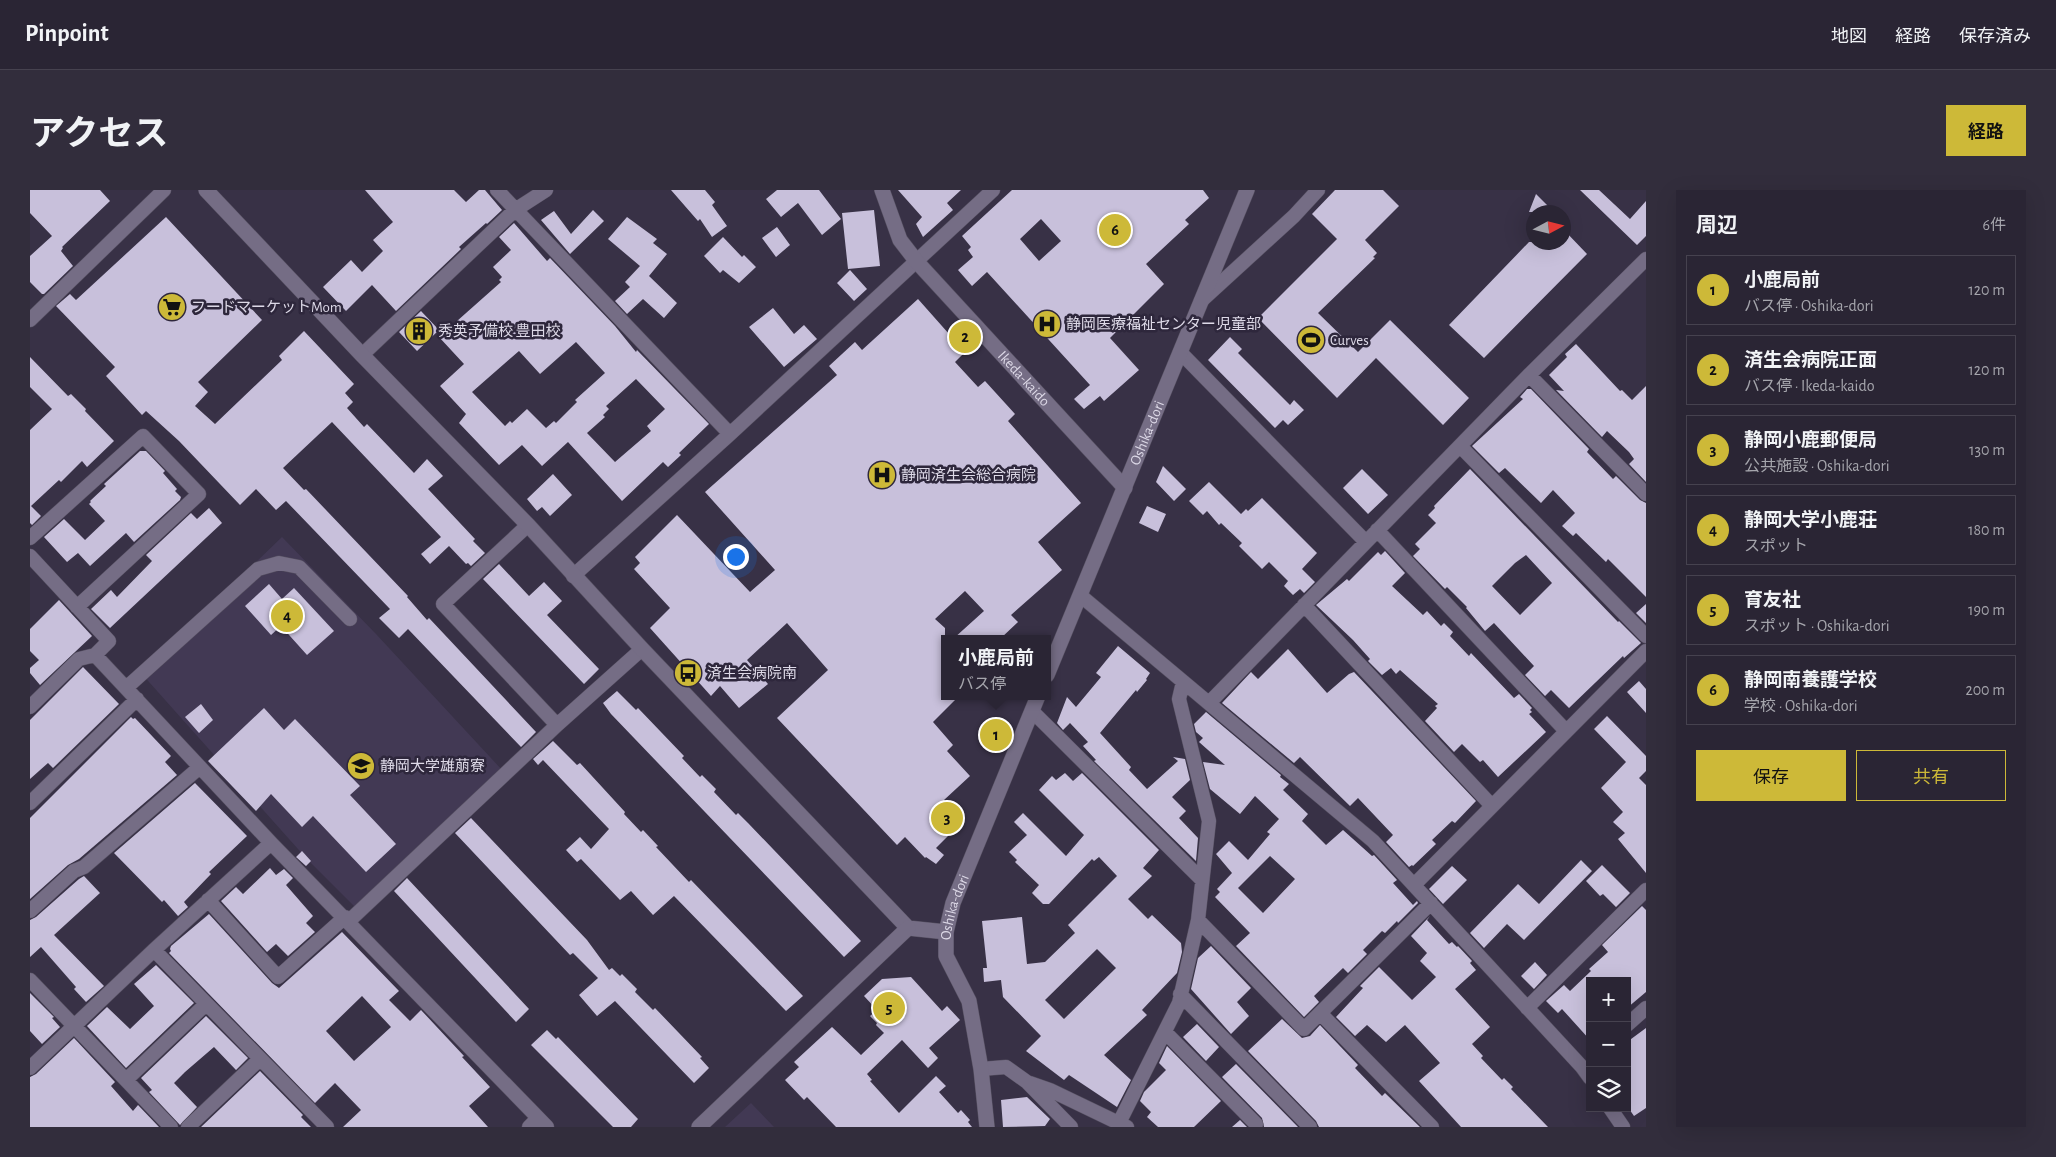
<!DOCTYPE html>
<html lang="ja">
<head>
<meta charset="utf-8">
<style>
  body { margin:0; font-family:"Alegreya Sans","Noto Sans JP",sans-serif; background:#322d3c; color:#f1f3f6 }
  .controls { position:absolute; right:15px; bottom:15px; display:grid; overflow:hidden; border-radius:0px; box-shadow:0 5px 20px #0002 }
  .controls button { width:45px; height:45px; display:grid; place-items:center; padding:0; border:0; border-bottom:1px solid #46424f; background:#2a2534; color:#f1f3f6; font:25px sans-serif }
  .compass { position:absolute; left:1496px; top:15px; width:45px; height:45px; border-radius:50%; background:#2a2534; box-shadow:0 5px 20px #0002; rotate:83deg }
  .you { position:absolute; left:705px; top:366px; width:18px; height:18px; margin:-12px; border:4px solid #fff; border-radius:50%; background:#1a73e8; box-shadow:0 0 0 8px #1a73e833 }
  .badge { display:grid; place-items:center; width:32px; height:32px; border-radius:50%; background:#cdb938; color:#111; font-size:16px; font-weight:700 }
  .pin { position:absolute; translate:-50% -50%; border:2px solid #fff; box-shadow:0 1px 5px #0006 }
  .popup { position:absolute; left:911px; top:445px; width:110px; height:65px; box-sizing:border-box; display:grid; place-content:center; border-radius:0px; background:#2a2534; filter:drop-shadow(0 1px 4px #0005); font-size:16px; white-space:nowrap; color:#a5a5ac }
  .popup b { font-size:19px; color:#f1f3f6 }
  .popup::after { content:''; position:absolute; left:50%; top:100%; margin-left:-10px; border:10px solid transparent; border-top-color:#2a2534 }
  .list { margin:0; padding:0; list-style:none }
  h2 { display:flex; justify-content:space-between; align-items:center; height:65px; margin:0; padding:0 20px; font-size:21px }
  h2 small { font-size:16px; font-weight:400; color:#a5a5ac }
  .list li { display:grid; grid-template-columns:32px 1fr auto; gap:15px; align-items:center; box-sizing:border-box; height:70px; margin:0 10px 10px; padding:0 10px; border:1px solid #46424f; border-radius:0px }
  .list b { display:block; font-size:19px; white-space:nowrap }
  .list p { margin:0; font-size:16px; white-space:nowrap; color:#a5a5ac }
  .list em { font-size:16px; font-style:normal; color:#a5a5ac }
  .actions { display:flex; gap:10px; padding:15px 20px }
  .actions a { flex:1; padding:11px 0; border:1px solid #cdb938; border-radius:0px; text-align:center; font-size:18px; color:#cdb938 }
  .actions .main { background:#cdb938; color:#111 }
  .icon { flex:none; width:28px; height:28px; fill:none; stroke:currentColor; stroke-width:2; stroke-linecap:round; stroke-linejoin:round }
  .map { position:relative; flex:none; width:1616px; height:937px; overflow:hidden; border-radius:0px }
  header { display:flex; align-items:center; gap:30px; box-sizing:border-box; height:70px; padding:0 25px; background:#2a2534; border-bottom:1px solid #46424f }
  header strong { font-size:24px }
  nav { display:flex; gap:28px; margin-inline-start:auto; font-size:18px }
  .intro { display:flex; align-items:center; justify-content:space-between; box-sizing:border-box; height:120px; padding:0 30px }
  h1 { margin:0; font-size:35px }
  .button { padding:12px 22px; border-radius:0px; background:#cdb938; color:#111; font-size:18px; font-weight:700 }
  main { display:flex; gap:30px; padding:0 30px }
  aside { flex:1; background:#2a2534; border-radius:0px; box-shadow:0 5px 20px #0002 }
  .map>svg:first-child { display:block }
  .built { fill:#423954 }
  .building { fill:#c8c0db; fill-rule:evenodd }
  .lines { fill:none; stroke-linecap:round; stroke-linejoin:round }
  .minor-casing { stroke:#554f60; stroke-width:15 }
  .tertiary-casing { stroke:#554f60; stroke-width:16 }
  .minor { stroke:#756d85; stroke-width:14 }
  .tertiary { stroke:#756d85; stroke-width:15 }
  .labels { text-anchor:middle; stroke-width:5; stroke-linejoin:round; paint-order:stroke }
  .poi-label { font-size:15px; fill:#ddd9e7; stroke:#2e273c; text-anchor:start }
  .street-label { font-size:15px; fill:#ddd9e7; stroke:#2e273c }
</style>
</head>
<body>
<header>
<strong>Pinpoint</strong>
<nav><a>地図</a><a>経路</a><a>保存済み</a></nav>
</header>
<div class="intro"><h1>アクセス</h1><a class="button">経路</a></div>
<main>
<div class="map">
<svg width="1616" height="937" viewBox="0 0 1616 937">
  <rect width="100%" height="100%" fill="#383146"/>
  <path class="built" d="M252 347 346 444 473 581 325 717 276 668 111 483Z
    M721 913 744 937H695Z"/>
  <path class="building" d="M0 0H70L80 11 32 57 33 58 31 61 43 76 14 104H12L0 92V66L22 46 0 23Z
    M335 0H424L436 12 449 0H455L472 20 457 34 456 33 429 57 431 59 366 121 342 95 316 121 293 97 321 70 332 82 353 61 343 50 363 32Z
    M641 0H675L685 12 682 15 697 36 682 47 670 29 668 31Z
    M747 0H789L811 29 792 45 768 13 751 27 736 9Z
    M868 0H931L917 13 923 20 893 47 886 34 892 27Z
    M982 0H1173L1179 8 1155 30 1159 34 1116 74 1134 94 1080 148 1109 180 1074 211 1070 206 1054 219 1044 209 1060 195 957 82 942 96 928 80 943 67 938 60 941 57 932 46ZM1011 29 1031 51 1009 71 990 49Z
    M1305 0H1353L1369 16 1335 50 1347 63 1343 67 1345 68 1288 123 1328 162 1360 130 1439 208 1413 235 1346 168 1307 208 1228 128 1307 49 1282 24Z
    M1550 0H1569L1600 29 1616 11V46L1607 55Z
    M1506 4 1524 22H1499Z
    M563 20 574 31 540 64 511 30 524 21 541 44Z
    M844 20 850 76 818 79 812 23Z
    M136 27 232 130 168 192 178 202 165 216 185 234 252 170 249 166 274 141 324 194 315 203 323 212 317 218 334 237 337 234 384 283 397 269 413 286 398 299 445 349 443 351 455 363 441 376 438 373 436 374 419 356 400 374 391 364 411 347 302 232 253 278 274 300 276 299 378 406 377 407 397 430 399 428 506 542 491 557 378 439 369 448 349 428 360 419 256 311 246 320 226 299 210 315 149 251 116 221 112 225 76 186 85 177 26 116 40 104 46 110Z
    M597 27 627 49 623 53 637 64 619 86 647 113 634 128 613 109 597 124 585 111 600 97 595 92 610 76 578 49Z
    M484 33 517 71 520 68 585 136 606 162 607 160 679 234 649 263 651 265 638 277 633 272 592 311 538 252 512 276 492 255 469 275 429 233 436 224 410 196 434 174 409 147 471 92 469 90 472 87 463 77 481 60 469 47ZM546 152 575 183 545 210 547 212 526 233 524 231 516 238 497 219 482 233 480 231 475 236 442 202 489 161 510 184ZM606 189 635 219 617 236 621 241 585 272 557 243 575 227 573 225 579 219 576 216Z
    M747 37 760 55 746 67 732 48Z
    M1534 40 1557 64 1454 168 1419 135 1499 52H1534Z
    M693 47 712 67 714 65 726 77 709 93 693 80 690 83 674 66Z
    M820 80 837 99 824 111 807 93Z
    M888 109 935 162 925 172 948 197 955 191 985 224 978 231 1051 313 1008 352 1032 380 981 425 988 432 970 449H923L954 421 935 401 905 429 915 438V506H929L903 532 923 555 917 561 940 586 914 610 929 627 924 640 906 658 914 665 906 674 896 667 895 668 875 647 867 655 747 528 798 480 757 433 717 470 738 494 709 518 690 496 681 506 620 438 640 418 604 379 610 373 605 367 647 325 720 402 745 380 675 302 807 185 799 176 825 152 832 160Z
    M743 118 764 144 774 135 787 149 754 177 719 137Z
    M391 121 409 140 387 161 369 142Z
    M1200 147 1212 159 1208 163 1260 215 1264 210 1274 220 1258 235 1253 230 1245 238 1178 170Z
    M1546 154 1590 201 1592 200 1602 210 1616 196V292L1599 274 1604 269 1599 262 1577 241 1572 247 1526 200 1534 201 1519 185 1537 167 1535 164Z
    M0 167 38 206 41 204 56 219 55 221 84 251 57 277 52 271 31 292 29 290 1 316 11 326 2 335 0 333V240L22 219 0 197Z
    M1497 199H1501L1559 259 1557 262 1583 289 1586 286 1610 310 1616 313V407L1578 369 1576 372 1546 343 1543 346 1532 336 1545 323 1523 300 1511 313 1475 278 1469 283 1442 256 1493 209 1490 207Z
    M110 261H116L135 281 133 283 147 299 145 301 151 307 150 310 104 352 96 343 60 376 48 363 37 372 14 347 34 329 55 350 75 331 59 314 61 312 60 311 76 296 74 294Z
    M1133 276 1156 299 1144 311 1126 292Z
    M1332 279 1358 305 1338 324 1313 298Z
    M1440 279 1588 432 1589 431 1611 453 1594 468 1593 466 1539 518 1521 500 1515 506 1495 485 1504 476 1464 433 1455 441 1436 418 1437 417 1417 397 1415 399 1383 366 1390 359 1385 354 1406 333 1398 325 1405 318 1404 316ZM1496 365 1522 393 1490 425 1462 396 1485 373Z
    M523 284 542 305 520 326 512 317 507 321 497 309Z
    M1179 292 1211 324 1216 319 1218 321 1232 308 1287 363 1272 379 1285 392 1274 403 1270 399 1263 405 1254 396 1258 391 1239 372 1232 379 1209 356 1212 353 1191 333 1189 335 1177 321 1173 325 1159 311Z
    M1117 316 1136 324 1128 342 1109 333Z
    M179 318 192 333 80 438 61 419 81 400 87 407 122 371 116 365 161 323 167 329Z
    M1355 361 1375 383 1362 396 1393 425 1397 421 1411 436 1414 433 1423 442 1420 446 1439 466 1441 463 1484 508 1489 504 1502 518 1500 520 1502 522 1499 524 1516 542 1468 587 1453 570 1450 572 1432 554 1424 562 1395 531 1407 518 1405 516 1408 514 1370 480 1366 484 1361 478 1352 485 1338 471 1340 469 1323 450 1286 415 1317 389 1319 391 1348 362 1351 365Z
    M469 374 499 406 514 392 532 411 517 425 569 479 554 494 453 389Z
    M239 394 252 409 264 398 304 441 277 465 251 436 241 445 215 416Z
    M29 410 62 446 10 495 0 483V478L9 470 0 461V439Z
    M1616 414V433L1606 423Z
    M1088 456 1120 483 1116 489 1117 490 1107 502 1106 500 1070 543 1101 577 1099 580 1117 599 1148 571 1143 567 1155 569 1160 590 1142 607 1156 621 1149 628 1168 648 1166 671 1064 571 1066 570 1053 556 1058 552 1040 533 1033 540 1027 533 1037 507 1046 517 1071 487 1066 483Z
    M1258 459 1297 503 1319 484 1324 482 1446 611 1425 633 1422 631 1402 650 1406 654 1383 676 1382 675 1379 677 1356 652 1363 645 1328 608 1320 616 1270 567 1264 573 1192 513 1221 482 1228 489Z
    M53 477 89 514 23 578 18 573 0 589V530Z
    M1609 491 1616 499V523L1597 502Z
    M587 501 606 520 608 518 654 566 652 568 670 587 672 585 686 599 684 602 706 625 708 623 718 633 831 751 814 767 581 524 573 513Z
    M171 514 183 530 169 543 155 527Z
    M234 518 254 540 265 529 330 596 320 605 366 654 336 682 283 626 272 637 241 604 226 621 178 571Z
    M1176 522 1251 585 1250 587 1259 594 1253 600 1278 624 1272 631 1296 655 1313 640 1342 666 1344 665 1367 690 1363 693 1383 715 1387 711 1388 713 1368 733 1367 731 1355 743 1352 741 1333 760 1337 764 1318 783 1313 778 1284 806 1289 812 1274 827 1206 756 1220 743 1185 707 1190 702 1187 699 1202 683 1186 664 1199 651 1218 670 1240 644 1237 642 1249 629 1225 606 1210 624 1180 599 1173 572 1195 575 1169 552 1173 548 1166 542 1164 534ZM1240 666 1265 689 1233 723 1208 698Z
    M1577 526 1616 566V581L1609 588 1616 595V683L1588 649 1595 643 1583 632 1593 622 1571 598 1596 572 1564 539Z
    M101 527 103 529 105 528 141 566 135 572 147 585 49 669 38 675 0 709V628Z
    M523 551 547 575 550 573 595 622 594 624 611 642 613 640 628 656 626 657 659 692 661 690 773 806 756 821 644 706 623 725 601 701 590 710 551 669 547 672 536 660 550 647 561 659 579 639 513 570 508 575 503 569Z
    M1035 583 1043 591 1052 583 1129 660 1113 678 1122 686 1098 709 1118 729 1122 725 1151 753 1152 762 1147 783 1112 820 1117 825 1074 865 1101 890 1087 917 1039 885 1034 890 996 861 1011 846 973 807 971 790 954 792 953 778H957L952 731 992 727 997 774 1015 772 1045 743 1038 735 1087 686 1069 667 1064 671 1062 669 1019 714H1013L1002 703 1009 695 985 672 987 670 979 662 997 645 984 632 993 623 1036 666 1054 645 1009 600 1022 586 1026 590ZM1067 759 1086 778 1034 829 1015 810Z
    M165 593 217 646 179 682 181 684 154 712 158 717 148 726 134 710 132 712 84 663Z
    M441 628 557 750 579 780 582 778 590 786 592 784 607 799 605 802 623 820 625 818 672 867 670 868 679 878 664 893 585 811 567 826 549 805 568 788 543 763 540 765 425 643Z
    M272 661 281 671 276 676 266 667Z
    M1551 670 1562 681 1494 750 1477 734 1454 758 1440 743 1488 694 1509 714Z
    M1572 675 1600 703 1586 717 1573 704 1570 706 1556 691Z
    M1422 676 1437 690 1413 714 1399 699Z
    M240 678 246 685 254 679 263 688 256 695 283 726 276 733 285 742 258 766 246 754 237 762 191 711 206 697 213 704Z
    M54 686 70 703 24 745 74 796 56 812 44 799 46 797 11 757 0 767V730L6 727 49 689Z
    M377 688 499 819 486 832 364 701Z
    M1612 716 1616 720V802L1597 818V791H1560V850L1532 819 1528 823 1516 811 1534 795 1540 801 1561 781 1559 779 1578 762 1572 755Z
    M179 724 242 793 249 798 312 742 369 801 359 810 380 831 391 820 434 866 432 867 460 897 439 916 458 937H313L331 920 305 893 285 913 139 763 141 761 140 759 141 756ZM332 806 361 837 324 871 296 841Z
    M1400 726 1397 730 1419 754 1422 752 1427 757 1428 756 1442 771 1440 773 1446 780 1425 799 1460 837 1442 854 1453 866 1451 868 1472 890 1474 888 1483 897 1481 899 1518 937H1431L1389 891 1410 873 1375 835 1356 852 1337 835 1325 846 1306 827 1333 798 1330 796 1349 777 1382 810 1406 787 1390 771 1397 763 1381 746Z
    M1181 756 1221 798 1207 812 1219 826 1201 844 1161 799 1168 768Z
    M1505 772 1517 785 1504 799 1491 786Z
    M126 775 164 813 96 878 57 836 77 817 100 839 124 816 104 794Z
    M881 787 912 821 917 816 930 830 899 858 908 868 898 878 872 850 837 884 842 890 840 891 869 923 906 886 916 896 909 902 928 923 931 920 940 930 938 932 942 937H806L777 907 774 910 755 890 769 877 764 872 802 837 831 865 854 843 846 835 847 833 840 826 847 820 834 806 852 789Z
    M0 803 24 827 22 828 30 837 12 854 0 841Z
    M176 826 218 868 206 880 184 857 155 882 144 893 167 917 150 935 119 902 122 900 111 888Z
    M1252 829 1272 848 1280 846 1290 835 1328 875 1325 878 1352 906 1355 903 1390 937H1289L1286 931 1218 861Z
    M1167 834 1189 857 1176 871 1153 847Z
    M1616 838V918L1604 926 1597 916V852Z
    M517 840 526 849 528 847 608 929 601 937H583L501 855Z
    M44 848 85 892 81 896 103 921 108 915 129 937H0V887L6 884Z
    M1137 856 1191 911 1164 937H1128L1117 927 1121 922 1110 911 1114 902 1136 880 1129 873Z
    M1206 874 1268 937H1234L1232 928 1192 887Z
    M230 881 273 925 271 927 281 937H171Z
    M997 907 1020 929 1015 936 973 937 971 910Z
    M1210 930 1217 937H1202Z"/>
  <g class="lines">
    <defs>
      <path id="minor" d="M467 0 700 244
        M1171 111 1264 26 1288 0
        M0 130 134 0
        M1150 162 1336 352
        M332 165 485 20 516 0
        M1499 185 1616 304
        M1431 257 1616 446
        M498 335 413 414 527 535
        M1347 340 1536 541
        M0 348 113 246 169 304 47 417
        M0 366 79 451 65 465 241 653 517 937
        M543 386 700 244 963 0
        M1051 406 1343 651 1552 877 1560 888
        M1274 415 1462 616
        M96 498 228 379 249 373 269 377 320 429
        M1179 513 1499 185 1616 69
        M0 517 49 469 65 465
        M1002 521 1171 689
        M0 613 107 509
        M1384 695 1616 461
        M178 710 248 787 315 727
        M0 721 44 681 54 677 170 577
        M1168 730 1274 839 1401 713
        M319 731 527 535 612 459
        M124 760 297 937
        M0 790 141 937
        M1150 804 1280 937
        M1497 818 1616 700
        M1291 824 1402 937
        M1597 835 1616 818
        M1135 842 1226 934
        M0 878 124 760 241 653
        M951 879 976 877 997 892 1041 937
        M96 890 176 814
        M1000 893 1020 900 1097 937
        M1580 918 1593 937
        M158 937 230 869
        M499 937 508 928
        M1087 937 1149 813 1168 730 1179 631 1149 509 1153 492"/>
      <g id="tertiary">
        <path d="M176 0 332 165 498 335 612 459 878 738 916 742"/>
        <path id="s1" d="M852 0 870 50 887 72 1095 298"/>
        <path id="s2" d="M1017 485 1217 0"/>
        <path d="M669 937 878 738"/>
        <path id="s3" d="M957 937 951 879 939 811 916 766V742L923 713 1008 506"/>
      </g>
    </defs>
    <use href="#minor" class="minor-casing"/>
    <use href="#tertiary" class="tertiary-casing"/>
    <use href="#minor" class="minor"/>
    <use href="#tertiary" class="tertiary"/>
  </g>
  <defs>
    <symbol id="supermarket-disc" viewBox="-11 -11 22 22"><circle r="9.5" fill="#cdb938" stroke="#2e273c"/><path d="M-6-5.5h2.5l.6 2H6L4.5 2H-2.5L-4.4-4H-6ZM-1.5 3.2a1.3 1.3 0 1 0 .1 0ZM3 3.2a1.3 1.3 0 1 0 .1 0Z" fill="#111"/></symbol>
    <symbol id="hospital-disc" viewBox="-11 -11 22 22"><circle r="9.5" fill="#cdb938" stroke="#2e273c"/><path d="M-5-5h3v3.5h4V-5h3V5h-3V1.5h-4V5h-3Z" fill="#111"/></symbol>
    <symbol id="building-disc" viewBox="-11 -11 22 22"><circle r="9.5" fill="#cdb938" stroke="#2e273c"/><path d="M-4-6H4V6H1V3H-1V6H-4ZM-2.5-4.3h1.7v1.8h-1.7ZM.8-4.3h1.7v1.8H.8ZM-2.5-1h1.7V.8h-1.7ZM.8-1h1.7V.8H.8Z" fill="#111"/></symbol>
    <symbol id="stadium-disc" viewBox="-11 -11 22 22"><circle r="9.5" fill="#cdb938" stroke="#2e273c"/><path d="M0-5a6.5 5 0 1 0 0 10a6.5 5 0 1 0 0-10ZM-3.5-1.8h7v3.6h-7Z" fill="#111"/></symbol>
    <symbol id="bus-disc" viewBox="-11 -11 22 22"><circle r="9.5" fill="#cdb938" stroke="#2e273c"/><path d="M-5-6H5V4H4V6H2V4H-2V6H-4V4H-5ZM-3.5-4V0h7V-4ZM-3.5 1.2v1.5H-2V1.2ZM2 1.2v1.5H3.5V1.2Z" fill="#111"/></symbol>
    <symbol id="university-disc" viewBox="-11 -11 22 22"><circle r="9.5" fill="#cdb938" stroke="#2e273c"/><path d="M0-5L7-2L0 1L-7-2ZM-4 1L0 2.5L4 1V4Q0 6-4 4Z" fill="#111"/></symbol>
  </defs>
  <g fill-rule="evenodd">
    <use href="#supermarket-disc" x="126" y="101" width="32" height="32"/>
    <use href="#hospital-disc" x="1001" y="118" width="32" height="32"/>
    <use href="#building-disc" x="373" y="125" width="32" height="32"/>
    <use href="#stadium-disc" x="1265" y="134" width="32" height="32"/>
    <use href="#hospital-disc" x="836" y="269" width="32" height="32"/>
    <use href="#bus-disc" x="642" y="467" width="32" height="32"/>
    <use href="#university-disc" x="315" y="560" width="32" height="32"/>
  </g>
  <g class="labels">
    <g class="poi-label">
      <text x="161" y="122">フードマーケットMom</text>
      <text x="1036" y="139">静岡医療福祉センター児童部</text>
      <text x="408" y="146">秀英予備校 豊田校</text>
      <text x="1300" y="155">Curves</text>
      <text x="871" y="290">静岡済生会総合病院</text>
      <text x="677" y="488">済生会病院南</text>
      <text x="350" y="581">静岡大学雄萠寮</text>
    </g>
    <g class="street-label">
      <text dy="5" stroke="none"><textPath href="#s1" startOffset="239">Ikeda-kaido</textPath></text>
      <text dy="5" stroke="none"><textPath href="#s2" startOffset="262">Oshika-dori</textPath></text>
      <text dy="5" stroke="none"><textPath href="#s3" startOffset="228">Oshika-dori</textPath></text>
    </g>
  </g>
</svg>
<div class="controls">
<button>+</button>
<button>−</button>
<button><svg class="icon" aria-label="layers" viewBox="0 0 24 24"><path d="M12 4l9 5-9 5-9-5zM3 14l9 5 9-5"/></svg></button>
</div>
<svg class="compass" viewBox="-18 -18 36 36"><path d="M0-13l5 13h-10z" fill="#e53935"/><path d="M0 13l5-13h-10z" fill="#a5a5ac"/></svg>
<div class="you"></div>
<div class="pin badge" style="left:966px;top:545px">1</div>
<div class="popup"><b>小鹿局前</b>バス停</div>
<div class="pin badge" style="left:935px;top:147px">2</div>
<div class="pin badge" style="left:917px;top:628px">3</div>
<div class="pin badge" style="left:257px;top:426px">4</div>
<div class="pin badge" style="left:859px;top:818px">5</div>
<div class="pin badge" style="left:1085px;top:40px">6</div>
</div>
<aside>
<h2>周辺<small>6件</small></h2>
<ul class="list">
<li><span class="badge">1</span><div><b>小鹿局前</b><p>バス停 · Oshika-dori</p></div><em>120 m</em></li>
<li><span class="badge">2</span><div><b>済生会病院正面</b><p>バス停 · Ikeda-kaido</p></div><em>120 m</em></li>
<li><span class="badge">3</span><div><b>静岡小鹿郵便局</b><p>公共施設 · Oshika-dori</p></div><em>130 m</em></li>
<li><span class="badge">4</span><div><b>静岡大学小鹿荘</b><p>スポット</p></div><em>180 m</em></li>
<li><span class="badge">5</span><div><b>育友社</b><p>スポット · Oshika-dori</p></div><em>190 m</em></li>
<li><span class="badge">6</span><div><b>静岡南養護学校</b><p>学校 · Oshika-dori</p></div><em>200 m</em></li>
</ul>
<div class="actions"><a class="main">保存</a><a>共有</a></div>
</aside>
</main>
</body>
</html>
